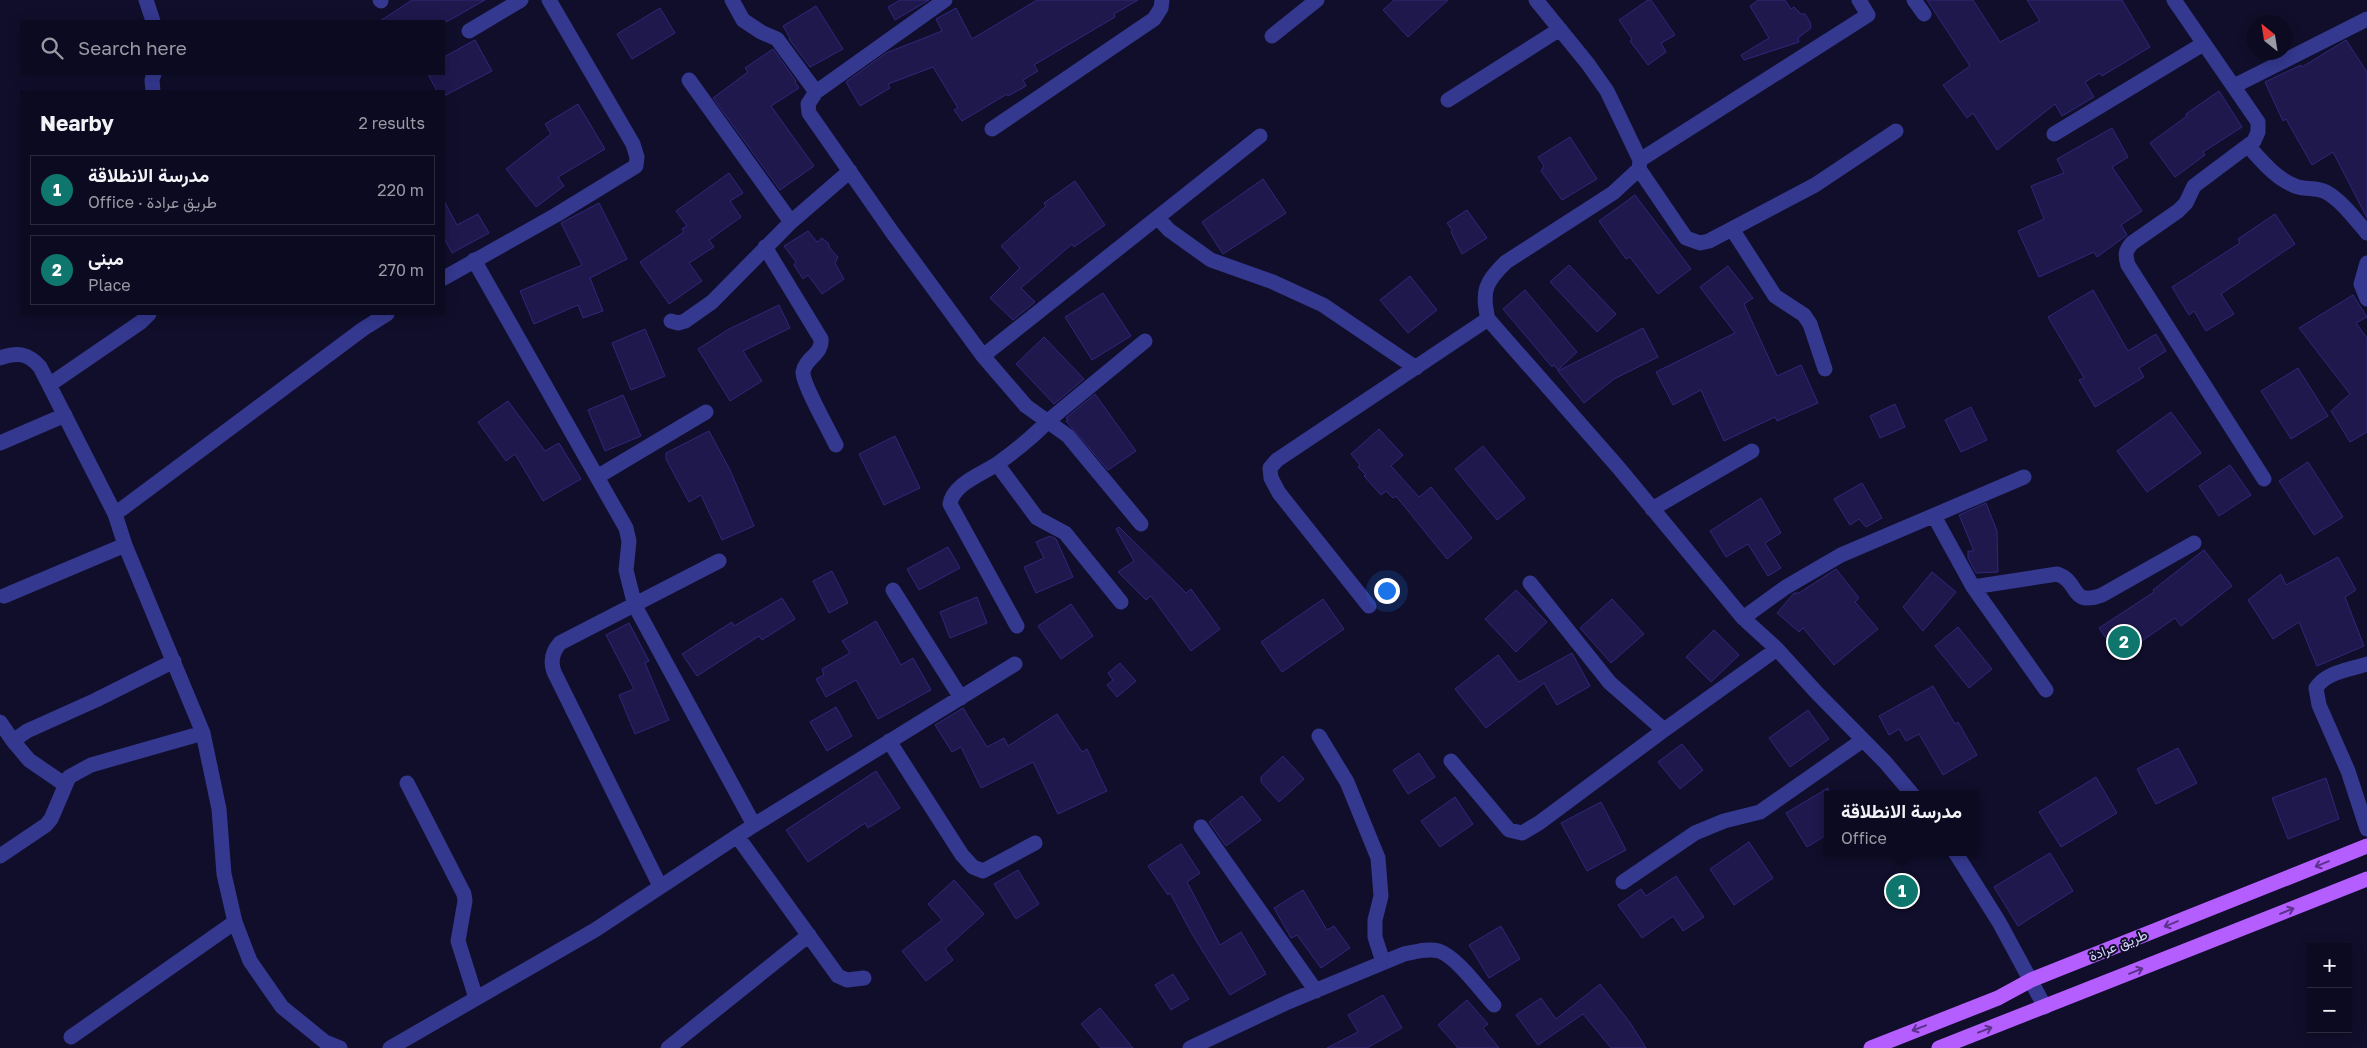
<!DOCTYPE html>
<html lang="en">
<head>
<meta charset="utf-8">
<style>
  body { margin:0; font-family:"Golos Text",Vazirmatn,sans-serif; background:#151329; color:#f1f3f6 }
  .controls { position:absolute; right:15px; bottom:15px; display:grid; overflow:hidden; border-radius:0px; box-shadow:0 2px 12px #0003 }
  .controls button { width:45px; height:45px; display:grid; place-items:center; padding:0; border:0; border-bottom:1px solid #2c2b3e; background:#0c0a20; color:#f1f3f6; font:25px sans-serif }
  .compass { position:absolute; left:2247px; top:15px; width:45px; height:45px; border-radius:50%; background:#0c0a20; box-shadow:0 2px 12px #0003; rotate:330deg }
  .you { position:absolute; left:1386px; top:590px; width:18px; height:18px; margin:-12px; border:4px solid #fff; border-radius:50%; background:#1a73e8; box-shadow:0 0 0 8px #1a73e833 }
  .badge { display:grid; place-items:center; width:32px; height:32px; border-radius:50%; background:#0f766e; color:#fff; font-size:16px; font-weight:700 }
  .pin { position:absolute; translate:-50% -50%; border:2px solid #fff; box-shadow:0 1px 5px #0006 }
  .popup { position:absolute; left:1824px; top:791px; width:155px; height:65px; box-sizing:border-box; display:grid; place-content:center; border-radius:0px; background:#0c0a20; filter:drop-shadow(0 1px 4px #0005); font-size:16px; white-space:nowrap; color:#9a9aa5 }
  .popup b { font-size:19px; color:#f1f3f6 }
  .popup::after { content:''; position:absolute; left:50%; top:100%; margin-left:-10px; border:10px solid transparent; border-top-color:#0c0a20 }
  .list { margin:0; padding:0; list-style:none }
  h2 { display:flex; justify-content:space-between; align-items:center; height:65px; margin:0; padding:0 20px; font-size:21px }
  h2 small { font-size:16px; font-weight:400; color:#9a9aa5 }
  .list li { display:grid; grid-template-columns:32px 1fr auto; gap:15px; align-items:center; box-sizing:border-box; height:70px; margin:0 10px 10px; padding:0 10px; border:1px solid #2c2b3e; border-radius:0px }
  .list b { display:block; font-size:19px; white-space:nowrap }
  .list p { margin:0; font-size:16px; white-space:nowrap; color:#9a9aa5 }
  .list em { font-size:16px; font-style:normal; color:#9a9aa5 }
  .icon { flex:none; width:28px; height:28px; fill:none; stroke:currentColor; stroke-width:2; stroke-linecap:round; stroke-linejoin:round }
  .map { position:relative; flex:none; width:2367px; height:1048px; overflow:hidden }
  .search { position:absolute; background:#0c0a20; box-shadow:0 2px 12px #0003; left:20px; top:20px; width:425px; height:55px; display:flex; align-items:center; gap:12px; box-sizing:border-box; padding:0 18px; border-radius:0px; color:#9a9aa5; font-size:19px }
  .panel { position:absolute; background:#0c0a20; box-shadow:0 2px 12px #0003; left:20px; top:90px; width:425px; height:225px; border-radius:0px }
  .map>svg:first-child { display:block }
  .building { fill:#1e184d; stroke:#31277c }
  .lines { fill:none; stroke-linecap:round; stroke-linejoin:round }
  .street { stroke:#34388e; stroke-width:15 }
  .primary { stroke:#b55eff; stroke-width:15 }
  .oneway { stroke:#5a328a }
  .labels { text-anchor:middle; stroke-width:4; stroke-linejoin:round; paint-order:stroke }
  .street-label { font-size:14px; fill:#d8d7ff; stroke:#100e2a }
</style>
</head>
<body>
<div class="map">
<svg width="2367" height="1048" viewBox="0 0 2367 1048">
  <rect width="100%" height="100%" fill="#100e2a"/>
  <path class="building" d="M412 0H485L448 21H380Z
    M900 0H929L895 20 888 7Z
    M1037 0H1138L1114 14 1115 17 1034 65 1038 71 1023 80 1026 86 1008 96 1007 94 962 121 954 110 958 108 933 67 888 84 890 88 860 106 846 82 886 53 942 31 936 19 956 8 972 39Z
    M1394 0H1448L1408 37 1383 10Z
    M1648 0H1651L1675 35 1661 43 1666 52 1648 65 1630 41 1632 39 1619 20Z
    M1758 0H1785L1791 9 1794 7 1801 14H1805L1810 22 1811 28 1798 38 1799 42 1744 60 1741 55 1769 38 1750 6Z
    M1927 0H1973L2000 42 2040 21 2027 0H2122L2150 47 2102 76 2100 73 2085 82 2094 97 2062 116 2055 104 1997 150 1973 113 1967 118 1943 85 1970 66Z
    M816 6 843 49 810 67 789 39 790 38 783 26Z
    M660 8 675 33 632 59 617 34Z
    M475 40 492 71 444 96V91H437L428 74H444V57Z
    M2346 40 2367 72V218L2333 152 2312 165 2286 119 2283 121 2265 82 2301 65 2302 67Z
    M773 49 796 81 795 82 799 88 771 106 814 166 780 190 713 98 748 72 745 68Z
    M2219 91 2242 127 2203 152 2205 155 2175 177 2150 143 2187 116 2186 114Z
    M578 104 605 149 558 177 564 186 536 207 506 169 551 134 545 124Z
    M2112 128 2128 157 2112 167 2142 211 2121 225 2127 235 2097 257 2094 252 2039 277 2018 231 2044 219 2031 186 2064 173 2057 159Z
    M1570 137 1597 179 1562 200 1541 171 1544 166 1538 157Z
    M729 173 743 193 730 201 741 217 709 240 714 247 689 263 702 281 669 304 640 262 684 232 682 229 687 226 676 211Z
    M1263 179 1286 213 1223 254 1202 222Z
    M1075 181 1105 225 1074 247 1072 244 1021 288 1035 302 1013 320 990 298 1020 268 1001 246 1046 206 1044 203Z
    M1635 195 1691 269 1658 294 1630 257 1626 259 1599 221Z
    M444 201 457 225 478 214 489 233 452 253 444 238Z
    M599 203 627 259 590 278 603 311 583 318 578 305 534 324 520 291 582 265 561 223Z
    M1467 210 1487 238 1462 254 1451 232 1452 230 1447 223Z
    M2275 214 2295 244 2221 294 2234 314 2206 331 2194 311 2189 315 2172 287 2240 243 2238 239Z
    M808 231 817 242 822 238 829 244V247L838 257 835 263 844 279 822 294 808 275 803 279 794 265 796 262 784 246Z
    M1569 265 1616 314 1597 332 1550 282Z
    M1728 266 1753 298 1744 304 1777 376 1801 365 1818 403 1777 421 1775 417 1724 441 1701 390 1673 405 1656 372 1735 333 1700 287Z
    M1410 276 1437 310 1408 333 1380 300Z
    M1525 290 1577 352 1558 370 1554 365 1552 367 1503 309Z
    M2093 290 2128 351 2156 334 2166 351 2139 368 2144 377 2095 407 2079 380 2084 378 2048 317Z
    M1103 293 1131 336 1092 360 1065 317Z
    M2353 295 2367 317 2356 323 2367 338V432L2350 442 2331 411 2350 394 2299 328Z
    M779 305 790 328 743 351 762 381 730 401 698 349 729 329Z
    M1643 328 1658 357 1614 379 1584 403 1558 371Z
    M645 329 665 376 631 390 612 343Z
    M1044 337 1084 379 1054 404 1016 364Z
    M2298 368 2328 416 2291 439 2261 391Z
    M1095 394 1136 451 1108 470 1066 421 1068 420 1066 418Z
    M623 395 641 436 605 451 588 410Z
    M508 401 545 451 559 443 581 479 543 501 515 454 506 461 478 422Z
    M1895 404 1905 427 1880 438 1870 416Z
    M1971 407 1987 440 1961 452 1945 420Z
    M2171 412 2201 453 2147 492 2117 451Z
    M1379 429 1403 455 1391 466 1419 497 1431 487 1472 538 1447 559 1396 496 1393 498 1386 491 1381 495 1364 476 1366 475 1358 467 1360 465 1351 454Z
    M709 431 730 470 754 526 722 540 701 495 689 502 666 459V453Z
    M895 436 920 488 884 505 859 454Z
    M1483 446 1525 498 1497 520 1455 469Z
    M2308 462 2343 517 2314 535 2279 481Z
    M2230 465 2251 495 2219 516 2199 486Z
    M1862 483 1882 518 1866 527 1859 519 1850 525 1834 499Z
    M1761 498 1781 533 1765 543 1781 568 1768 576 1748 544 1726 557 1710 531Z
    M1986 503 1997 531 1998 572 1976 573 1968 558V551H1974L1959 515Z
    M1119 527 1186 593 1191 589 1220 629 1191 651 1151 596 1146 600 1118 572 1134 561 1116 529Z
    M1050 536 1056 539 1073 577 1036 593 1024 567 1044 558 1036 542Z
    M948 547 960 568 919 590 907 569Z
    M2204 550 2232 586 2181 626 2175 618 2119 657 2099 628 2154 592 2153 590Z
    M2338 557 2356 590 2345 597 2364 646 2317 666 2299 622 2273 639 2248 600 2281 574 2286 585Z
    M1836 569 1859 598 1855 602 1878 629 1834 665 1803 628 1799 632 1777 613 1794 593H1799Z
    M832 571 848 603 829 613 813 581Z
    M1932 572 1956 592 1923 631 1903 607Z
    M1516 590 1547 622 1516 652 1485 619Z
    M977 597 987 623 950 638 940 612Z
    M782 598 795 619 762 640 759 636 697 676 682 654 732 622 734 626Z
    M1323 599 1344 629 1282 672 1261 642Z
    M1612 599 1644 634 1611 663 1580 628Z
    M1071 604 1093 636 1061 659 1038 626Z
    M876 621 901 665 913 658 931 690 878 719 856 680 826 697 816 679 824 675 822 669 850 653 842 641Z
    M629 623 649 661 645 663 669 720 635 734 619 695 634 689 606 635Z
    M1958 627 1992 669 1969 688 1935 646Z
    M1714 630 1739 655 1711 682 1686 657Z
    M1572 653 1590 686 1557 705 1544 683 1486 728 1455 689 1498 655 1519 682Z
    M1120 663 1136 681 1117 697 1107 685 1113 680 1108 673Z
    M1933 686 1955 724 1958 722 1977 755 1943 775 1919 734 1906 741 1899 729 1889 735 1879 716Z
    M836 707 852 736 827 751 810 722Z
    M963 708 987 747 1004 738 1008 746 1057 714 1082 752 1087 749 1107 791 1058 814 1033 762 981 788 961 747 952 752 935 725Z
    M1808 710 1829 739 1790 767 1769 738Z
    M1682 744 1703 770 1680 789 1658 762Z
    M2178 748 2197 783 2156 804 2137 769Z
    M1419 753 1435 777 1408 794 1393 770Z
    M1283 756 1304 779 1279 802 1261 782V777Z
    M876 771 900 808 868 828 865 823 808 862 786 830Z
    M2096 777 2117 813 2061 847 2039 812Z
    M2326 778 2339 819 2288 839 2272 798Z
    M1828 788V834L1807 847 1786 813Z
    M1242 796 1261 820 1226 846 1209 822Z
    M1455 797 1473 824 1440 847 1421 821Z
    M1601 802 1626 850 1587 871 1561 823Z
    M1749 842 1773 878 1734 905 1710 869Z
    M1181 844 1200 873 1187 882 1220 945 1241 932 1266 974 1230 995 1192 934 1170 893 1168 895 1148 866Z
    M2050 853 2073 891 2018 926 1994 887Z
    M1018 870 1039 904 1016 919 994 884Z
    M1676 876 1704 917 1683 931 1673 916 1642 938 1618 905 1641 889 1646 896Z
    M954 880 984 914 945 949 953 960 926 981 902 951 942 920 928 904Z
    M1303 890 1327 930 1334 926 1350 948 1321 968 1297 935 1291 938 1274 908Z
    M1501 926 1520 959 1489 978 1469 945Z
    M1173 974 1189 999 1171 1010 1155 985Z
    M1600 984 1631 1024 1646 1048H1611L1583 1014 1538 1045 1516 1015 1541 998 1556 1019Z
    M1383 995 1402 1028 1367 1048H1327L1358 1032 1348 1015Z
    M1467 1000 1488 1024 1483 1028 1499 1048H1458L1438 1025Z
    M1100 1008 1133 1048H1101L1081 1024Z"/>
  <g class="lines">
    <path class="street" d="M146 0 153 21
      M380 0 381 1
      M732 0 743 20 761 32 777 39 816 92
      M945 0 816 92 808 104 809 113 892 232 983 356 1026 406 1068 436 1141 524
      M1536 0 1588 64 1607 91 1640 160 1639 169 1613 193 1506 262C1486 281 1481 291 1488 319L1618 467 1743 618 1777 649 1817 693 1885 762 1913 795
      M1914 0 1924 14
      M2174 0 2258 122V132L2254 141 2194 186 2186 203 2178 211 2132 243C2125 251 2125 255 2128 265L2264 479
      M469 31 521 0
      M1272 36 1317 0
      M689 80 791 222
      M2234 86 2367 19
      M153 91 152 80 154 74
      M1448 100 1560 29
      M992 129 1154 19 1161 8 1162 0
      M2054 134 2203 44
      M2248 146C2262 161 2275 178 2295 186 2305 190 2316 187 2326 192 2342 201 2355 219 2367 233
      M1640 160 1868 15 1859 0
      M1639 169 1686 238 1700 243 1709 241 1815 185 1896 131
      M1158 218 1169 230 1211 260 1273 282 1323 305 1416 368
      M1732 229 1775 296 1804 315 1810 324 1825 369
      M765 247 821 339C823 354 805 358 803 372 802 383 830 432 836 445
      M474 260 597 477 706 412
      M2367 263 2361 284 2367 299
      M444 278 556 215 636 166 637 157 633 144 549 0
      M671 321 678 323 685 321 712 302 791 222 850 171
      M983 356 1260 136
      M0 358C17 352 28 353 40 367L115 514 125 545 203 733 219 809 224 874 235 922 250 961 282 1007 325 1042 340 1048
      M49 385 141 322 149 314
      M0 443 65 415
      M997 464 1037 518 1065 533 1121 602
      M597 477 626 528 629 541 626 570 635 606 754 825
      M1652 509 1752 451
      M115 514 363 329 387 314
      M1934 516 1973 587 2046 690
      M1530 583 1610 683 1664 730
      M1973 587 2057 574C2080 581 2069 607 2102 595L2194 543
      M893 590 961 698
      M4 596 125 545
      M1369 606 1279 493 1271 478 1270 468 1277 460 1488 319
      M1743 618 1786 587 1841 555 2024 477
      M1017 626 950 504C953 484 982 474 997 464 1015 451 1033 437 1048 421L1145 341
      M2367 664C2349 670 2326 672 2316 688L2319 705 2348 771 2367 829
      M0 722 13 741
      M1319 736 1347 782 1378 858 1381 896 1375 920V937L1383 962
      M889 741 962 855 973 867 983 871 1035 843
      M1451 761 1509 830 1522 833 1539 823 1664 730 1777 649
      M407 783 464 894 465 901 458 941 476 998
      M64 784 29 760 13 741 27 731 96 700 174 661
      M1201 827 1316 991
      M737 836 838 976 847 980 864 978
      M1955 852 1999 922 2045 1007
      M0 856 46 825 51 819 69 777 91 765 203 733
      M1623 882 1695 833 1724 821 1760 812 1863 740
      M660 886 554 672C550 661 552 652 560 643L719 561
      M71 1037 235 922
      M390 1048 595 930 754 825 1015 664
      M668 1048 809 935
      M1190 1048 1288 1002 1404 954C1415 952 1427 948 1439 951 1457 957 1481 991 1494 1005"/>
    <path class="primary" d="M1871 1048 1998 998 2031 980 2367 846
      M1939 1048 2367 879"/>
  </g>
  <defs><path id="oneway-shaft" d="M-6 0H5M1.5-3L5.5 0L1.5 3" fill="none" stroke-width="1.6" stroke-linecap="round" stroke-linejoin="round" transform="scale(1.25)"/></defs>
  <g class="oneway">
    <use href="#oneway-shaft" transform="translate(2322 864) rotate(158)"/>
    <use href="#oneway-shaft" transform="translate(2287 911) rotate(-22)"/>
    <use href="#oneway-shaft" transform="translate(2171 924) rotate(158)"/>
    <use href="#oneway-shaft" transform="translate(2136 971) rotate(-22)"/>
    <use href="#oneway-shaft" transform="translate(1919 1028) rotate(159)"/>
    <use href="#oneway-shaft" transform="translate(1985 1030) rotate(-21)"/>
  </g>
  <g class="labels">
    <g class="street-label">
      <text transform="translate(2118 945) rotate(-22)" y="5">طريق عرادة</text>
    </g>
  </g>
</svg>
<div class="controls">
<button>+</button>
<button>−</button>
</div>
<svg class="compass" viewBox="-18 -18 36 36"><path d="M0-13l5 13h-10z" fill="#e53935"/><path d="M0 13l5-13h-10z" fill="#9a9aa5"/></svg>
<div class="you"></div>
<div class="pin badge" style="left:1902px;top:891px">1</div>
<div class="popup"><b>مدرسة الانطلاقة</b>Office</div>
<div class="pin badge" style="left:2124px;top:642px">2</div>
<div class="search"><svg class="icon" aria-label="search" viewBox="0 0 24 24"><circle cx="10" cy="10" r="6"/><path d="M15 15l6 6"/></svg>Search here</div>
<section class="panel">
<h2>Nearby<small>2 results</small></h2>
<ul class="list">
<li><span class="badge">1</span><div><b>مدرسة الانطلاقة</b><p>Office · طريق عرادة</p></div><em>220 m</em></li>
<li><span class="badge">2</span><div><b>مبنى</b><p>Place</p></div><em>270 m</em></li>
</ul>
</section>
</div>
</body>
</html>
